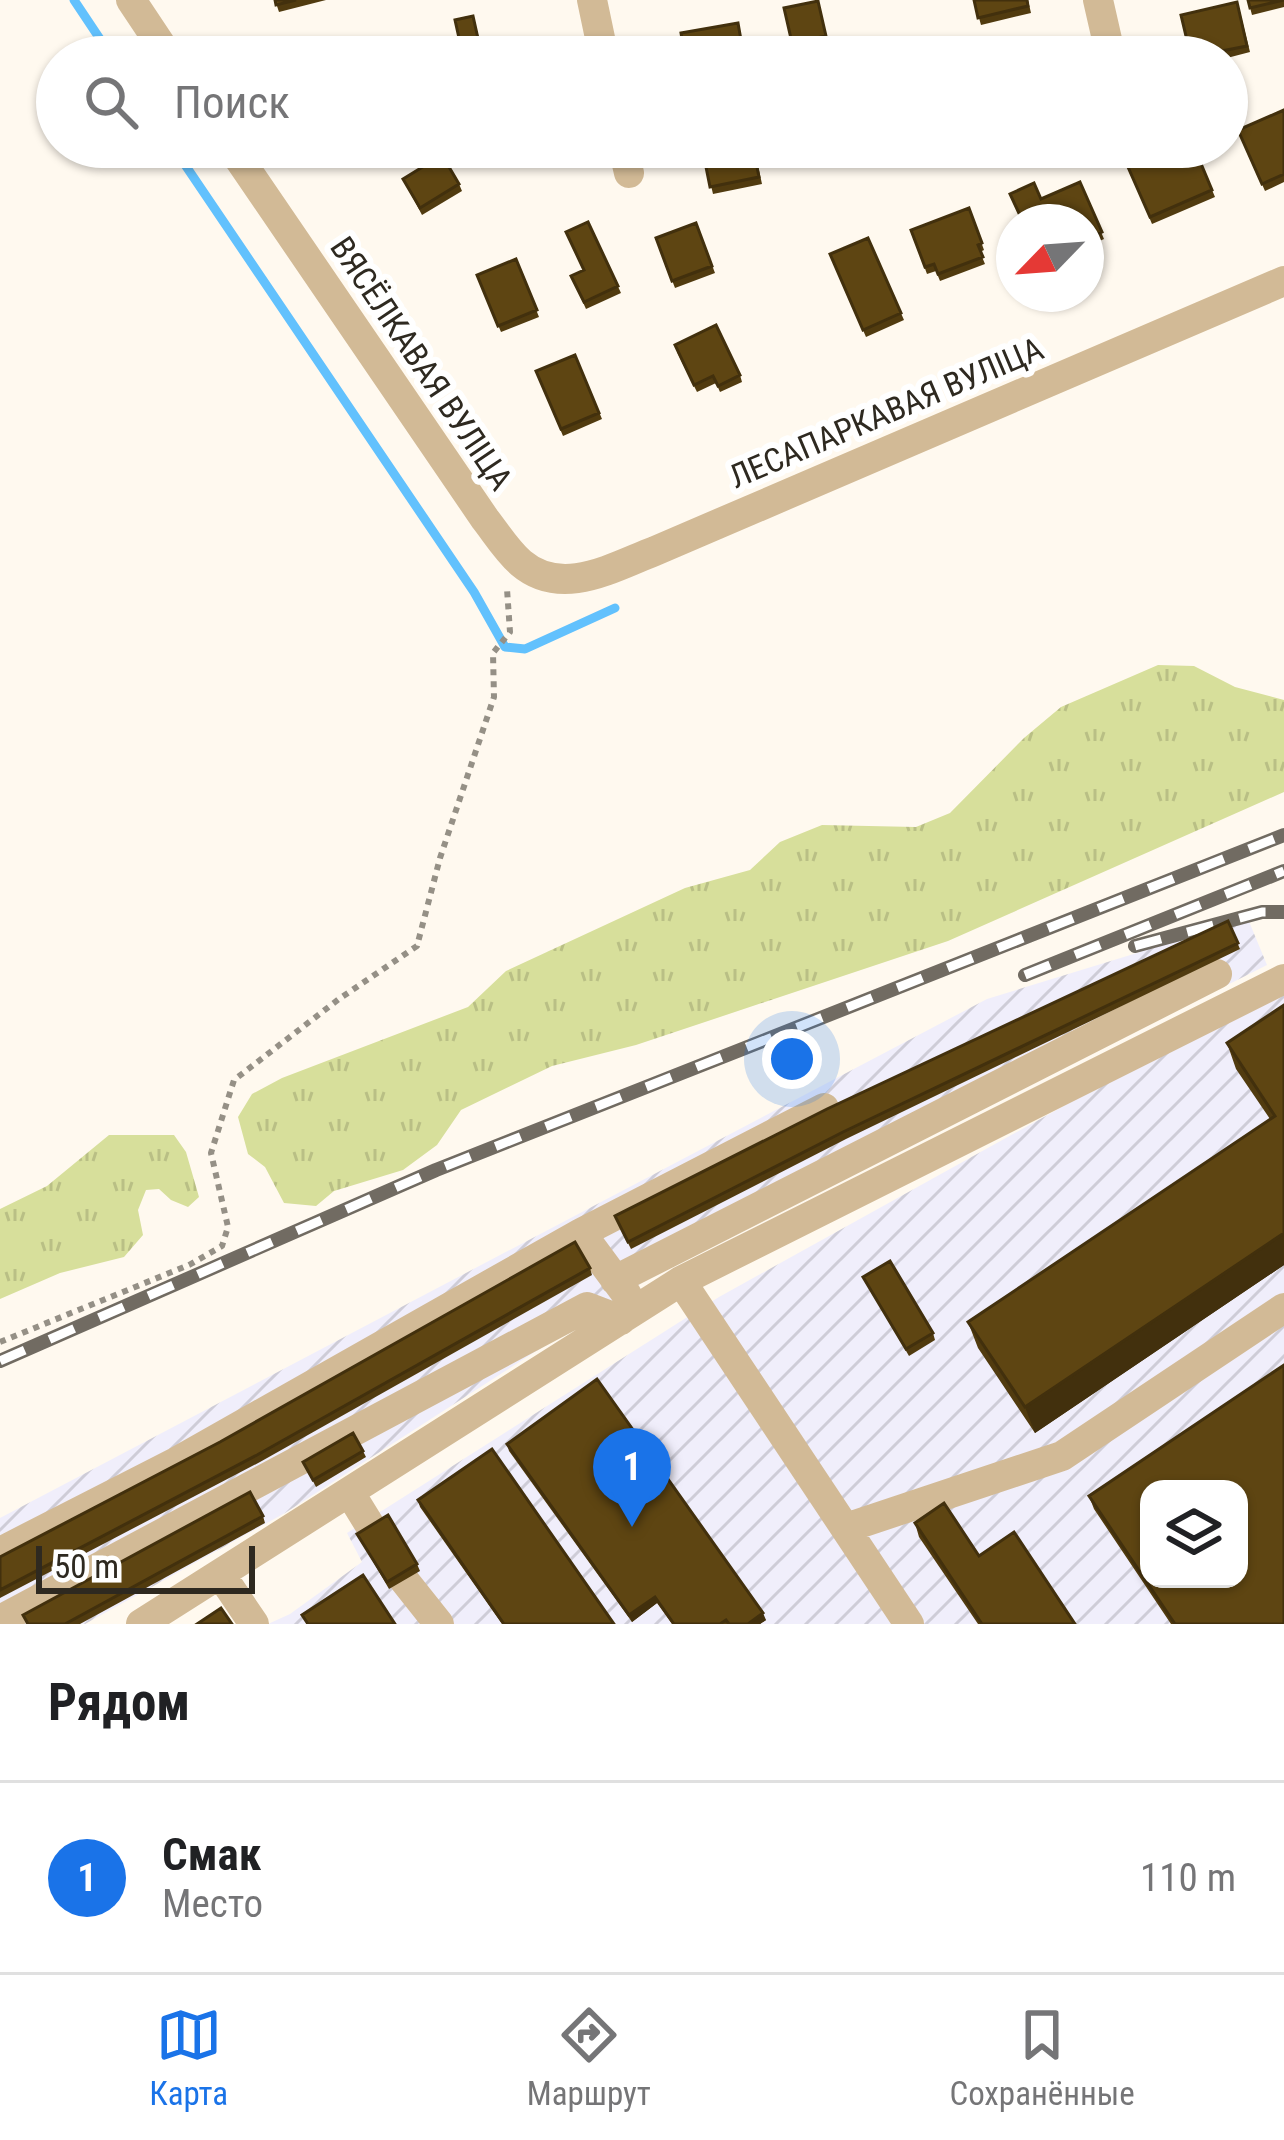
<!DOCTYPE html>
<html lang="ru">
<head>
<meta charset="utf-8">
<style>
  body { margin:0; font-family:"Roboto Condensed",sans-serif; background:#f6f6f6; color:#202124 }
  .controls { position:absolute; right:36px; bottom:36px; display:grid; overflow:hidden; border-radius:24px; box-shadow:0 3px 9px #0004 }
  .controls button { width:108px; height:108px; display:grid; place-items:center; padding:0; border:0; border-bottom:3px solid #e0e0e0; background:#fff; color:#202124; font:60px sans-serif }
  .compass { position:absolute; left:996px; top:204px; width:108px; height:108px; border-radius:50%; background:#fff; box-shadow:0 3px 9px #0004; rotate:245deg }
  .scale { position:absolute; left:36px; bottom:30px; width:219px; box-sizing:border-box; padding-left:12px; border:6px solid #2e2920; border-top:0; font-size:33px; line-height:42px; white-space:nowrap; color:#2e2920; -webkit-text-stroke:9px #fff; paint-order:stroke }
  .you { position:absolute; left:792px; top:1059px; width:42px; height:42px; margin:-30px; border:9px solid #fff; border-radius:50%; background:#1a73e8; box-shadow:0 0 0 18px #1a73e833 }
  .badge { display:grid; place-items:center; width:78px; height:78px; border-radius:50%; background:#1a73e8; color:#fff; font-size:39px; font-weight:700 }
  .pin { position:absolute; translate:-50% -99px; filter:drop-shadow(0 3px 6px #0008) }
  .pin::after { content:''; position:absolute; top:63px; width:42px; height:36px; background:inherit; clip-path:polygon(0 0,100% 0,50% 100%) }
  .list { margin:0; padding:0; list-style:none }
  h2 { display:flex; justify-content:space-between; align-items:center; height:156px; margin:0; padding:0 48px; font-size:51px }
  h2 small { font-size:39px; font-weight:400; color:#757577 }
  .list li { display:grid; grid-template-columns:78px 1fr auto; gap:36px; align-items:center; box-sizing:border-box; height:192px; padding:0 48px; border-top:3px solid #e0e0e0 }
  .list b { display:block; font-size:45px; white-space:nowrap }
  .list p { margin:0; font-size:39px; white-space:nowrap; color:#757577 }
  .list em { font-size:39px; font-style:normal; color:#757577 }
  .icon { flex:none; width:66px; height:66px; fill:none; stroke:currentColor; stroke-width:2; stroke-linecap:round; stroke-linejoin:round }
  .map { position:relative; flex:none; width:1284px; height:1624px; overflow:hidden }
  .search { position:absolute; background:#fff; box-shadow:0 3px 9px #0004; left:36px; right:36px; top:36px; height:132px; display:flex; align-items:center; gap:30px; box-sizing:border-box; padding:0 42px; border-radius:66px; color:#757577; font-size:45px }
  .sheet { height:348px; background:#fff }
  nav { display:flex; justify-content:space-around; align-items:center; box-sizing:border-box; height:168px; border-top:3px solid #e0e0e0; background:#fff; font-size:33px; color:#757577 }
  nav a { display:grid; justify-items:center; gap:6px }
  nav .on { color:#1a73e8 }
  .map>svg:first-child { display:block }
  .industrial { fill:url(#industrial-furrows); fill-rule:evenodd }
  .grass { fill:url(#grass-tufts) }
  .lines { fill:none; stroke-linecap:round; stroke-linejoin:round }
  .stream { stroke:#62c1fd; stroke-width:9 }
  .path { stroke:#959086; stroke-width:6; stroke-dasharray:6 6; stroke-linecap:butt }
  .minor { stroke:#d2ba96; stroke-width:30 }
  .rail-casing { stroke:#716b62; stroke-width:14 }
  .rail { stroke:#fff; stroke-width:9; stroke-dasharray:27; stroke-linecap:butt }
  .wall { fill:#513b0f }
  .shaded-wall { fill:#42300d }
  .building { fill:#5e4512; stroke:#42300d; stroke-width:3; fill-rule:evenodd }
  .labels { text-anchor:middle; stroke-width:12; stroke-linejoin:round; paint-order:stroke }
  .street-label { font-size:33px; fill:#2e2920; stroke:#fff }
</style>
</head>
<body>
<div class="map">
<svg width="1284" height="1624" viewBox="0 0 1284 1624">
  <defs>
    <pattern id="industrial-furrows" width="10" height="10" patternUnits="userSpaceOnUse" patternTransform="scale(3)"><rect width="10" height="10" fill="#f0eefb"/><path d="M-1 1l2-2M0 10L10 0M9 11l2-2" fill="none" stroke="#ceccd7"/></pattern>
    <pattern id="grass-tufts" width="24" height="20" patternUnits="userSpaceOnUse" patternTransform="scale(3)"><rect width="24" height="20" fill="#d7df9b"/><path d="M3 7l-1-3M5 7V3M7 7l1-3M15 17l-1-3M17 17v-4M19 17l1-3" fill="none" stroke="#b9bf85"/></pattern>
  </defs>
  <rect width="100%" height="100%" fill="#fff9ef"/>
  <path class="industrial" d="M1248 919 1267 965 662 1270 285 1513 85 1624H0V1518L987 999Z
    M1284 984V1624H268L290 1614 362 1562 347 1533 719 1297ZM1149 1489H1239V1579H1149Z"/>
  <path class="grass" d="M1158 665 1194 666 1235 687 1284 700V792L948 941 636 1045 552 1066 461 1110 437 1145 403 1170 334 1191 316 1206 284 1203 265 1167 248 1154 238 1117 252 1094 282 1078 468 1007 506 971 685 888 750 870 780 842 822 825 916 827 950 813 1024 738 1061 707Z
    M109 1135H174L186 1152 199 1197 188 1207 171 1200 159 1189 146 1190 138 1210 143 1235 124 1257 60 1273 0 1299V1209L47 1186Z"/>
  <g class="lines">
    <path class="stream" d="M74 0 112 57
      M173 147 474 592 505 647 525 649 615 608"/>
    <path class="path" d="M0 1342 189 1265 222 1246 228 1227 211 1153 234 1080 339 999 417 946 440 858 494 697 493 653 510 632 507 589"/>
    <path class="minor" d="M131 0 169 57
      M592 0 604 57
      M1098 0 1111 57
      M231 147 485 519C496 533 507 551 521 563 562 598 613 567 655 551L1284 281
      M623 147 629 173
      M581 1233 627 1295
      M615 1280 1217 974
      M681 1281 909 1624
      M350 1493 374 1532
      M846 1528 1062 1456 1284 1308
      M0 1552 176 1462 581 1233 824 1108
      M221 1575 254 1624
      M404 1580 439 1624
      M0 1620 587 1307 621 1320
      M141 1624 681 1281 1284 979"/>
    <defs>
      <path id="rail" d="M1135 946 1262 912H1284
        M1025 975 1284 871
        M0 1361 436 1170 1284 835"/>
    </defs>
    <use href="#rail" class="rail-casing"/>
    <use href="#rail" class="rail"/>
  </g>
  <path class="wall" d="M275 0H326L279 12Z
    M974 0H1028L1031 13 981 25Z
    M1248 0H1284V7L1252 15Z
    M818 1 828 43 794 50 792 43Z
    M1239 8 1250 52 1227 58 1191 57Z
    M475 23 482 49 464 54 461 47Z
    M1284 110V182L1265 191 1238 130Z
    M470 147H510L473 156Z
    M702 147H754L762 184 713 194Z
    M1194 147 1215 197 1152 224 1128 167Z
    M403 179 459 184 462 191 422 215Z
    M1080 182 1104 239 1086 247V222L1041 199Z
    M969 208 984 250 980 252 985 264 940 281 936 271 927 274 911 230Z
    M588 222 621 293 586 309 571 276 583 270Z
    M696 223 715 273 675 288 656 238Z
    M868 238 904 320 866 337 830 254Z
    M516 259 539 317 501 332 477 275Z
    M677 352 740 375 742 382 720 392 716 383 697 392Z
    M575 355 602 419 563 436 536 371Z
    M1228 921 1240 949 846 1139 631 1249 618 1223Z
    M1284 1005V1265L1035 1433 978 1348 968 1322 1270 1119 1236 1069 1227 1043Z
    M590 1268 592 1275 260 1462 0 1598V1557Z
    M863 1277 933 1333 935 1340 909 1356Z
    M507 1444 766 1620 760 1624H672L657 1603 632 1622 509 1451Z
    M363 1451 366 1457 316 1487 303 1462Z
    M1089 1496 1284 1624H1171L1094 1509Z
    M418 1500 614 1624H502L420 1507Z
    M263 1516 265 1523 80 1624H27L23 1615Z
    M915 1523 979 1556 1075 1624H978L919 1537Z
    M357 1534 417 1564 420 1571 389 1589Z"/>
  <path class="shaded-wall" d="M1284 1233V1265L1035 1433 1025 1407Z
    M655 1597 657 1603 632 1622 629 1615Z
    M763 1613 766 1620 760 1624H748Z"/>
  <path class="building" d="M275 0H296L276 5Z
    M974 0H1027L1028 6 978 18Z
    M1248 0H1284L1250 8Z
    M818 1 826 36 792 43 784 8Z
    M1237 2 1247 46 1191 57 1181 15Z
    M473 16 479 43 461 47 455 20Z
    M738 23 744 57H685L681 33Z
    M1284 110V174L1262 184 1238 130Z
    M702 147H753L759 177 710 187Z
    M1174 147H1194L1212 190 1150 217 1128 167Z
    M442 155 459 184 420 208 403 179Z
    M1080 182 1102 232 1086 239V222H1023L1010 194 1034 183 1041 199Z
    M969 208 982 243 978 245 983 257 938 274 934 264 925 267 911 230Z
    M588 222 618 286 584 302 571 276 584 270 566 232Z
    M696 223 712 266 672 281 656 238Z
    M868 238 901 313 863 330 830 254Z
    M516 259 537 310 498 326 477 275Z
    M716 325 740 375 718 386 713 376 694 385 675 345Z
    M575 355 599 413 561 429 536 371Z
    M1228 921 1238 943 843 1132 628 1242 615 1216 827 1109Z
    M1284 1005V1233L1025 1407 968 1322 1275 1116 1227 1043Z
    M575 1242 590 1268 257 1455 0 1590V1557L220 1442Z
    M890 1261 933 1333 906 1349 863 1277Z
    M1284 1365V1624H1175L1089 1496ZM1149 1489H1239V1579H1149Z
    M597 1379 763 1613 748 1624H729L726 1620 720 1624H674L655 1597 629 1615 507 1444Z
    M353 1433 363 1451 313 1480 303 1462Z
    M492 1449 614 1624H504L418 1500Z
    M250 1492 263 1516 65 1624H28L23 1615Z
    M944 1503 979 1556 1014 1532 1075 1624H982L915 1523Z
    M388 1515 417 1564 387 1582 357 1534Z
    M363 1575 395 1624H308L302 1615Z
    M221 1608 232 1624H197Z"/>
  <g class="labels">
    <g class="street-label">
      <text transform="translate(422 363) rotate(56)" y="12">ВЯСЁЛКАВАЯ ВУЛІЦА</text>
      <text transform="translate(886 412) rotate(-23)" y="12">ЛЕСАПАРКАВАЯ ВУЛІЦА</text>
    </g>
  </g>
</svg>
<div class="controls">
<button><svg class="icon" aria-label="layers" viewBox="0 0 24 24"><path d="M12 4l9 5-9 5-9-5zM3 14l9 5 9-5"/></svg></button>
</div>
<svg class="compass" viewBox="-18 -18 36 36"><path d="M0-13l5 13h-10z" fill="#e53935"/><path d="M0 13l5-13h-10z" fill="#757577"/></svg>
<div class="scale">50 m</div>
<div class="you"></div>
<div class="pin badge" style="left:632px;top:1527px">1</div>
<div class="search"><svg class="icon" aria-label="search" viewBox="0 0 24 24"><circle cx="10" cy="10" r="6"/><path d="M15 15l6 6"/></svg>Поиск</div>
</div>
<section class="sheet">
<h2>Рядом<small></small></h2>
<ul class="list">
<li><span class="badge">1</span><div><b>Смак</b><p>Место</p></div><em>110 m</em></li>
</ul>
</section>
<nav>
<a class="on"><svg class="icon" aria-label="map" viewBox="0 0 24 24"><path d="M3 6l6-2 6 2 6-2v14l-6 2-6-2-6 2zM9 4v14M15 6v14"/></svg>Карта</a>
<a><svg class="icon" aria-label="directions" viewBox="0 0 24 24"><path d="M12 3l9 9-9 9-9-9zM9 14v-3h6M13 9l2 2-2 2"/></svg>Маршрут</a>
<a><svg class="icon" aria-label="saved" viewBox="0 0 24 24"><path d="M7 4h10v16l-5-4-5 4z"/></svg>Сохранённые</a>
</nav>
</body>
</html>
